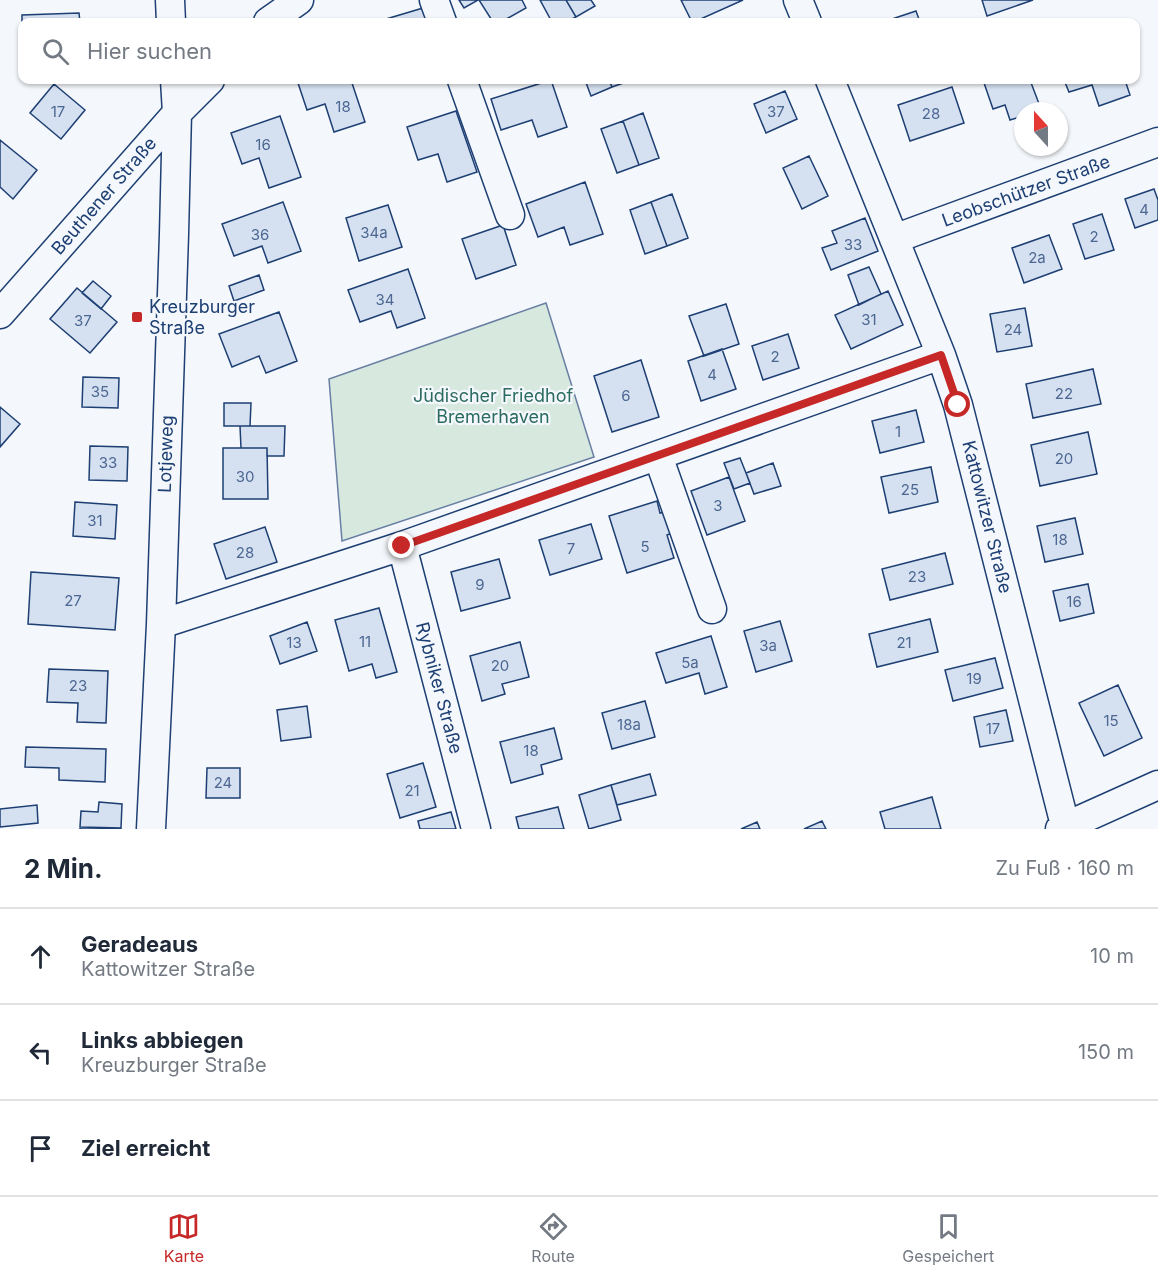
<!DOCTYPE html>
<html lang="de">
<head>
<meta charset="utf-8">
<style>
  body { margin:0; font-family:Inter,sans-serif; background:#f2f2f3; color:#1f2937 }
  .compass { position:absolute; left:1014px; top:102px; width:54px; height:54px; border-radius:50%; background:#fff; box-shadow:0 2px 4px #0004; rotate:339deg }
  .stop { position:absolute; width:18px; height:18px; margin:-14px; border:4px solid #c62828; border-radius:50%; background:#fff }
  .stop.end { background:#c62828; border-color:#fff; box-shadow:0 2px 6px #0008 }
  .list { margin:0; padding:0; list-style:none }
  h2 { display:flex; justify-content:space-between; align-items:center; height:78px; margin:0; padding:0 24px; font-size:26px }
  h2 small { font-size:20px; font-weight:400; color:#747a83 }
  .list li { display:grid; grid-template-columns:39px 1fr auto; gap:18px; align-items:center; box-sizing:border-box; height:96px; padding:0 24px; border-top:2px solid #e0e1e3 }
  .list b { display:block; font-size:22px; white-space:nowrap }
  .list p { margin:0; font-size:20px; white-space:nowrap; color:#747a83 }
  .list em { font-size:20px; font-style:normal; color:#747a83 }
  .icon { flex:none; width:33px; height:33px; fill:none; stroke:currentColor; stroke-width:2; stroke-linecap:round; stroke-linejoin:round }
  .map { position:relative; flex:none; width:1158px; height:829px; overflow:hidden }
  .search { position:absolute; background:#fff; box-shadow:0 2px 4px #0004; left:18px; right:18px; top:18px; height:66px; display:flex; align-items:center; gap:15px; box-sizing:border-box; padding:0 21px; border-radius:12px; color:#747a83; font-size:22px }
  .sheet { height:366px; background:#fff }
  nav { display:flex; justify-content:space-around; align-items:center; box-sizing:border-box; height:84px; border-top:2px solid #e0e1e3; background:#fff; font-size:16px; color:#747a83 }
  nav a { display:grid; justify-items:center; gap:3px }
  nav .on { color:#c62828 }
  .map>svg:first-child { display:block }
  .green { fill:#d7e8df; stroke:#687fa3; stroke-width:1.5 }
  .building { fill:#d5e0f0; stroke:#1d3f73; stroke-width:1.5 }
  .lines { fill:none; stroke-linecap:round; stroke-linejoin:round }
  .minor-casing { stroke:#1d3f73; stroke-width:31 }
  .minor { stroke:#f4f7fb; stroke-width:28 }
  .route { stroke:#c62828; stroke-width:8 }
  .poi-dot { fill:#c62828; stroke:#f4f7fb; stroke-width:2 }
  .labels { text-anchor:middle; stroke-width:4.5; stroke-linejoin:round; paint-order:stroke }
  .number-label { font-size:15px; fill:#4b6792 }
  .street-label { font-size:18px; fill:#1d3f73; stroke:#f4f7fb }
  .poi-label { font-size:18px; fill:#1d3f73; stroke:#f4f7fb; text-anchor:start }
  .park-label { font-size:18px; fill:#2c6c60; stroke:#f4f7fb }
</style>
</head>
<body>
<div class="map">
<svg width="1158" height="829" viewBox="0 0 1158 829">
  <rect width="100%" height="100%" fill="#f4f7fb"/>
  <path class="green" d="M546 303 594 457 342 541 329 379Z"/>
  <path class="building" d="M459 0H478L464 8Z
    M479 0H522L526 8 501 22H493Z
    M540 0H566L576 17 566 22H552Z
    M566 0H591L595 6 576 17Z
    M681 0H743L694 22H692Z
    M982 0H1033L987 16Z
    M423 8 427 22H376Z
    M916 11 920 22H883Z
    M79 13 80 22H22V30V15Z
    M297 80H351L365 122 334 132 325 104 307 110Z
    M551 80 567 127 538 137 532 120 501 130 491 99Z
    M585 80H609L612 87 591 96Z
    M609 80H632L612 87Z
    M983 80H1030L1041 109 1036 111H1023V116L1010 120 1005 105 993 109Z
    M1064 80H1125L1130 95 1099 106 1092 85 1069 92Z
    M54 84 85 110 61 139 30 113Z
    M952 87 964 123 910 141 898 105Z
    M785 91 797 119 766 133 754 104Z
    M456 111 477 172 447 182 438 154 418 160 407 127Z
    M643 113 659 158 639 165 623 121Z
    M280 116 301 177 269 188 259 158 242 164 231 133Z
    M623 121 639 165 617 173 601 129Z
    M0 140 37 170 13 199 0 187Z
    M809 156 828 196 802 209 783 168Z
    M585 182 603 234 570 245 564 227 538 237 526 204Z
    M1154 189 1158 200V220L1135 228 1125 199Z
    M672 194 688 238 667 246 651 202Z
    M283 202 301 251 268 263 262 246 234 256 222 224Z
    M651 202 667 246 645 254 630 210Z
    M388 205 402 247 359 261 346 218Z
    M1102 214 1114 250 1085 259 1073 224Z
    M865 218 878 251 831 270 822 248 837 243 832 231Z
    M503 225 516 265 476 279 462 239Z
    M1049 235 1062 269 1024 283 1012 248Z
    M869 267 881 294 859 305 848 275Z
    M408 269 425 318 397 328 391 311 360 322 348 290Z
    M259 275 264 290 234 301 229 286Z
    M93 281 111 296 101 309 82 293Z
    M77 288 117 322 90 353 50 319Z
    M888 291 903 325 851 349 835 315Z
    M726 304 739 344 704 356 689 316Z
    M1025 308 1032 346 997 352 990 314Z
    M279 312 297 361 266 373 259 356 232 367 219 334Z
    M788 334 799 368 763 380 752 346Z
    M722 349 736 389 701 401 688 361Z
    M641 360 659 417 612 432 594 376Z
    M1093 369 1101 404 1033 418 1026 384Z
    M83 377 119 378 118 408 82 407Z
    M224 403H251L250 426H224Z
    M0 407 20 424 0 447Z
    M916 410 924 442 880 453 872 421Z
    M240 426H285L284 456H267V448H241Z
    M1088 432 1097 474 1040 486 1031 445Z
    M90 446 128 447 127 481 89 480Z
    M223 448H267L268 499H223Z
    M740 458 750 483 734 489 724 463Z
    M773 463 781 486 754 494 746 473Z
    M931 467 938 502 889 513 881 477Z
    M729 477 745 521 707 535 691 491Z
    M657 501 660 513 665 512 672 533 667 535 674 558 627 573 609 516Z
    M75 502 117 505 115 539 73 536Z
    M1075 518 1083 554 1045 562 1037 526Z
    M591 524 602 559 550 575 539 540Z
    M265 527 277 562 226 579 214 544Z
    M945 553 953 584 890 600 882 569Z
    M499 559 510 598 461 611 451 572Z
    M31 572 119 578 115 630 28 624Z
    M1088 584 1094 613 1060 621 1053 591Z
    M379 608 397 672 376 678 372 664 349 671 335 620Z
    M930 619 938 652 877 667 869 634Z
    M780 621 792 661 756 672 744 631Z
    M307 622 317 651 280 664 270 636Z
    M711 636 727 687 705 694 699 673 666 683 656 653Z
    M520 642 529 677 502 684 505 694 482 701 470 656Z
    M995 658 1003 688 953 701 945 670Z
    M49 669 108 671 106 723 77 722 78 703 47 702Z
    M1118 685 1142 738 1104 756 1079 703Z
    M645 701 655 737 612 749 602 713Z
    M307 706 311 737 281 741 277 710Z
    M1006 710 1013 741 980 747 974 717Z
    M554 728 562 759 541 765 543 774 511 783 500 742Z
    M26 747 106 749 105 782 59 780V768L25 767Z
    M423 763 436 807 400 818 387 774Z
    M207 768H240V798H206Z
    M650 774 656 795 617 805 611 785Z
    M611 785 621 820 589 829 579 795Z
    M932 797 941 829H885L880 812Z
    M99 802 122 804 121 828 80 827 81 811 98 812Z
    M37 805 38 823 0 827V809Z
    M558 807 564 829H519L516 817Z
    M451 812 456 829H420L418 821Z
    M822 821 826 829H804Z
    M757 822 760 829H741Z
    M80 827 121 828V829H80Z"/>
  <g class="lines">
    <defs>
      <path id="minor" d="M170 0 171 22
        M434 0 442 22
        M798 0 807 22
        M268 22 299 0
        M462 80 510 215
        M830 80 941 355 958 405 1066 829
        M894 239 1158 142
        M0 314 177 113 210 80
        M658 456 712 609
        M402 546 476 829
        M161 624 402 546 941 355
        M151 829 161 624 174 234 177 113 175 80
        M1060 829 1158 785"/>
    </defs>
    <use href="#minor" class="minor-casing"/>
    <use href="#minor" class="minor"/>
  </g>
  <g class="lines">
    <path class="route" d="M402 546 941 355 958 405"/>
  </g>
  <rect class="poi-dot" x="131" y="311" width="12" height="12" rx="3"/>
  <g class="labels">
    <g class="number-label">
      <text x="343" y="112">18</text>
      <text x="58" y="117">17</text>
      <text x="776" y="117">37</text>
      <text x="931" y="119">28</text>
      <text x="263" y="150">16</text>
      <text x="1144" y="215">4</text>
      <text x="374" y="238">34a</text>
      <text x="260" y="240">36</text>
      <text x="1094" y="242">2</text>
      <text x="853" y="250">33</text>
      <text x="1037" y="263">2a</text>
      <text x="385" y="305">34</text>
      <text x="869" y="325">31</text>
      <text x="83" y="326">37</text>
      <text x="1013" y="335">24</text>
      <text x="775" y="362">2</text>
      <text x="712" y="380">4</text>
      <text x="100" y="397">35</text>
      <text x="1064" y="399">22</text>
      <text x="626" y="401">6</text>
      <text x="898" y="437">1</text>
      <text x="1064" y="464">20</text>
      <text x="108" y="468">33</text>
      <text x="245" y="482">30</text>
      <text x="910" y="495">25</text>
      <text x="718" y="511">3</text>
      <text x="95" y="526">31</text>
      <text x="1060" y="545">18</text>
      <text x="645" y="552">5</text>
      <text x="571" y="554">7</text>
      <text x="245" y="558">28</text>
      <text x="917" y="582">23</text>
      <text x="480" y="590">9</text>
      <text x="73" y="606">27</text>
      <text x="1074" y="607">16</text>
      <text x="365" y="647">11</text>
      <text x="294" y="648">13</text>
      <text x="904" y="648">21</text>
      <text x="768" y="651">3a</text>
      <text x="690" y="668">5a</text>
      <text x="500" y="671">20</text>
      <text x="974" y="684">19</text>
      <text x="78" y="691">23</text>
      <text x="1111" y="726">15</text>
      <text x="629" y="730">18a</text>
      <text x="993" y="734">17</text>
      <text x="531" y="756">18</text>
      <text x="223" y="788">24</text>
      <text x="412" y="796">21</text>
    </g>
    <g class="street-label">
      <text transform="translate(1026 191) rotate(-20)" y="6">Leobschützer Straße</text>
      <text transform="translate(104 196) rotate(-49)" y="6">Beuthener Straße</text>
      <text transform="translate(166 454) rotate(-88)" y="6">Lotjeweg</text>
      <text transform="translate(987 517) rotate(76)" y="6">Kattowitzer Straße</text>
      <text transform="translate(439 688) rotate(75)" y="6">Rybniker Straße</text>
    </g>
    <g class="poi-label">
      <text x="149" y="313">Kreuzburger<tspan x="149" dy="21">Straße</tspan></text>
    </g>
    <g class="park-label">
      <text x="493" y="402">Jüdischer Friedhof<tspan x="493" dy="21">Bremerhaven</tspan></text>
    </g>
  </g>
</svg>
<svg class="compass" viewBox="-18 -18 36 36"><path d="M0-13l5 13h-10z" fill="#e53935"/><path d="M0 13l5-13h-10z" fill="#747a83"/></svg>
<div class="stop" style="left:958px;top:405px"></div>
<div class="stop end" style="left:402px;top:546px"></div>
<div class="search"><svg class="icon" aria-label="search" viewBox="0 0 24 24"><circle cx="10" cy="10" r="6"/><path d="M15 15l6 6"/></svg>Hier suchen</div>
</div>
<section class="sheet">
<h2>2 Min.<small>Zu Fuß · 160 m</small></h2>
<ul class="list">
<li><svg class="icon" aria-label="ahead" viewBox="0 0 24 24"><path d="M12 20V5M6 11l6-6 6 6"/></svg><div><b>Geradeaus</b><p>Kattowitzer Straße</p></div><em>10 m</em></li>
<li><svg class="icon" aria-label="left" viewBox="0 0 24 24"><path d="M17 20v-9H6M10 6l-5 5 5 5"/></svg><div><b>Links abbiegen</b><p>Kreuzburger Straße</p></div><em>150 m</em></li>
<li><svg class="icon" aria-label="arrive" viewBox="0 0 24 24"><path d="M6 21V4h12l-3 4 3 4H6"/></svg><div><b>Ziel erreicht</b></div></li>
</ul>
</section>
<nav>
<a class="on"><svg class="icon" aria-label="map" viewBox="0 0 24 24"><path d="M3 6l6-2 6 2 6-2v14l-6 2-6-2-6 2zM9 4v14M15 6v14"/></svg>Karte</a>
<a><svg class="icon" aria-label="directions" viewBox="0 0 24 24"><path d="M12 3l9 9-9 9-9-9zM9 14v-3h6M13 9l2 2-2 2"/></svg>Route</a>
<a><svg class="icon" aria-label="saved" viewBox="0 0 24 24"><path d="M7 4h10v16l-5-4-5 4z"/></svg>Gespeichert</a>
</nav>
</body>
</html>
